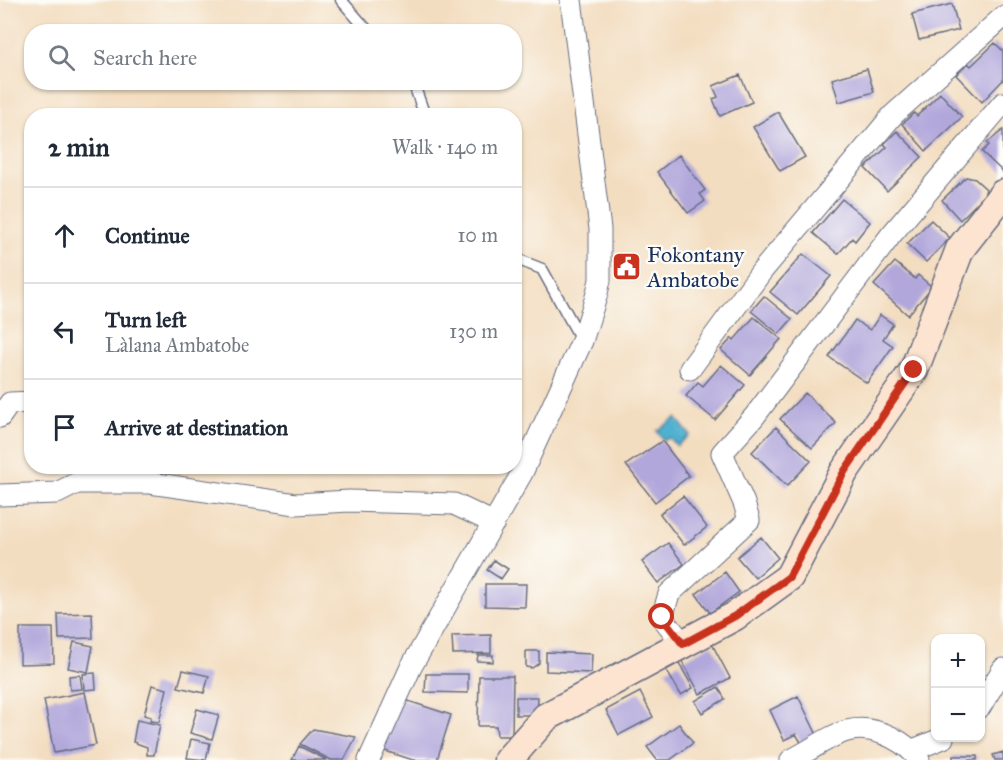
<!DOCTYPE html>
<html lang="en">
<head>
<meta charset="utf-8">
<style>
  body { margin:0; font-family:"IM FELL Great Primer",serif; background:#f6f6f7; color:#1f2937 }
  .controls { position:absolute; right:18px; bottom:18px; display:grid; overflow:hidden; border-radius:12px; box-shadow:0 2px 4px #0004 }
  .controls button { width:54px; height:54px; display:grid; place-items:center; padding:0; border:0; border-bottom:2px solid #e0e1e3; background:#fff; color:#1f2937; font:30px sans-serif }
  .stop { position:absolute; width:18px; height:18px; margin:-14px; border:4px solid #c8321e; border-radius:50%; background:#fff }
  .stop.end { background:#c8321e; border-color:#fff; box-shadow:0 2px 6px #0008 }
  .list { margin:0; padding:0; list-style:none }
  h2 { display:flex; justify-content:space-between; align-items:center; height:78px; margin:0; padding:0 24px; font-size:26px }
  h2 small { font-size:20px; font-weight:400; color:#747a83 }
  .list li { display:grid; grid-template-columns:39px 1fr auto; gap:18px; align-items:center; box-sizing:border-box; height:96px; padding:0 24px; border-top:2px solid #e0e1e3 }
  .list b { display:block; font-size:22px; white-space:nowrap }
  .list p { margin:0; font-size:20px; white-space:nowrap; color:#747a83 }
  .list em { font-size:20px; font-style:normal; color:#747a83 }
  .icon { flex:none; width:33px; height:33px; fill:none; stroke:currentColor; stroke-width:2; stroke-linecap:round; stroke-linejoin:round }
  .map { position:relative; flex:none; width:1003px; height:760px; overflow:hidden }
  .search { position:absolute; background:#fff; box-shadow:0 2px 4px #0004; left:24px; top:24px; width:498px; height:66px; display:flex; align-items:center; gap:15px; box-sizing:border-box; padding:0 21px; border-radius:24px; color:#747a83; font-size:22px }
  .panel { position:absolute; background:#fff; box-shadow:0 2px 4px #0004; left:24px; top:108px; width:498px; height:366px; border-radius:24px }
  .map>svg:first-child { display:block }
  .water { fill:#50b0cf; stroke:#367096; stroke-width:1.5 }
  .building { fill:#b1a7db }
  .lines { fill:none; stroke-linecap:round; stroke-linejoin:round }
  .lane-casing { stroke:#676c80; stroke-width:13 }
  .street-casing { stroke:#676c80; stroke-width:23 }
  .secondary-casing { stroke:#676c80; stroke-width:31 }
  .lane { stroke:#fff; stroke-width:10 }
  .street { stroke:#fff; stroke-width:21 }
  .secondary { stroke:#fde4d1; stroke-width:28 }
  .route { stroke:#c8321e; stroke-width:8 }
  .labels { text-anchor:middle; stroke-width:4.5; stroke-linejoin:round; paint-order:stroke }
  .poi-label { font-size:22px; fill:#1b2f5e; stroke:#fdfcf7; text-anchor:start }
</style>
</head>
<body>
<div class="map">
<svg width="1003" height="760" viewBox="0 0 1003 760">
  <rect width="100%" height="100%" fill="#fdfcf7"/>
  <filter id="ink" filterUnits="userSpaceOnUse"><feTurbulence type="fractalNoise" baseFrequency=".0167" numOctaves="2"/><feDisplacementMap in="SourceGraphic" scale="12" xChannelSelector="R" yChannelSelector="G"/><feConvolveMatrix kernelMatrix="1 2 1 2 8 2 1 2 1" color-interpolation-filters="sRGB"/></filter>
  <filter id="wash" filterUnits="userSpaceOnUse"><feTurbulence type="fractalNoise" baseFrequency=".008" numOctaves="4" result="noise"/><feDisplacementMap in="SourceGraphic" scale="24" xChannelSelector="R" yChannelSelector="G"/><feGaussianBlur stdDeviation="1.35" result="paint"/><feColorMatrix in="noise" values="0 0 0 0 0 0 0 0 0 0 0 0 0 0 0 0 0 1.4 0 .05"/><feComposite in="paint" operator="in"/></filter>
  <g filter="url(#wash)">
    <rect width="100%" height="100%" fill="#f3ddc0"/>
    <path class="water" d="M676 418 690 435 677 446 670 438 664 440 657 431Z"/>
    <g id="blocks">
      <path class="building" d="M952 4 959 30 919 40 912 14Z
        M995 43 1003 51V80L982 102 956 75 968 63 971 66Z
        M867 69 874 92 839 102 832 79Z
        M740 75 752 102 720 116 713 99 718 97 713 86Z
        M940 93 962 117 926 151 902 124 914 113 917 116Z
        M778 112 805 157 780 171 753 127Z
        M1003 130V172L982 152 989 145 987 143Z
        M897 131 922 157 887 191 865 168 887 147 884 144Z
        M679 155 705 190 700 194 705 201 688 213 657 172Z
        M966 177 975 179 986 189 984 196 960 220 942 200Z
        M842 199 870 222 855 241 852 238 838 254 813 233Z
        M931 220 950 238 926 262 907 244Z
        M803 254 831 276 798 315 770 292Z
        M895 262 915 279 918 275 932 287 908 315 874 285Z
        M764 296 792 319 779 334 751 311Z
        M880 315 893 324 883 339 893 346 867 383 829 357 855 320 870 330Z
        M754 317 781 339 750 375 721 350 732 338 734 340Z
        M721 365 745 385 715 420 686 396 698 382 703 386Z
        M805 393 836 423 812 448 780 419Z
        M776 427 811 461 787 486 752 452Z
        M662 441 689 476 655 502 626 465Z
        M683 496 707 527 684 545 660 514Z
        M761 537 778 558 755 578 737 557Z
        M668 543 684 564 658 583 642 562Z
        M494 560 508 569 501 579 487 570Z
        M725 572 739 592 710 613 696 594Z
        M485 584H526L525 607 485 606Z
        M92 613 93 638 59 639 58 614Z
        M20 628H53L54 663 20 664Z
        M491 635V653L453 654 452 636Z
        M74 642 93 646 88 672 68 668Z
        M712 644 730 678 700 694 682 661Z
        M526 651H539V663L532 668 526 667Z
        M546 652 592 654 591 673 546 671Z
        M478 655H493V662L477 661Z
        M679 663 693 688 681 695 666 670Z
        M183 670 209 676 204 693 178 687Z
        M95 673 96 689 84 690 83 674Z
        M426 674H468V693L425 692Z
        M80 675 82 689 70 690 69 676Z
        M479 676H513L512 736H497L496 726H478Z
        M152 685 167 689 159 722 150 721 151 717 144 715Z
        M718 687 725 699 702 713 695 701Z
        M85 692 96 745 54 753 44 700Z
        M640 692 653 717 619 735 606 710Z
        M798 696 818 737 803 746 796 734 784 740 770 710Z
        M516 697H538L537 715H516Z
        M399 698 451 715 437 760H413L382 750Z
        M197 709 219 715 212 739 190 733Z
        M137 720 160 725 154 755H147V747L133 742Z
        M679 724 693 743 670 760H657L647 747Z
        M313 729 356 737 344 760H331L300 744Z
        M191 739 210 743 206 760 187 758Z
        M299 746 327 760H292Z
        M1003 752V760H995L993 755Z
        M953 756H977V760H953Z"/>
    </g>
  </g>
  <g filter="url(#ink)">
    <use href="#blocks" fill-opacity="0" stroke="#676c80" stroke-width="1.5"/>
    <g class="lines">
      <defs>
        <path id="lane" d="M341 0 369 32
          M413 82 425 116
          M514 258 542 269 582 341"/>
        <path id="street" d="M690 369 762 271 893 115 1003 17
          M0 417 10 403 32 402
          M0 495 57 493 77 483H150L296 504 349 501 454 504 494 523
          M683 644 662 617 669 594 749 520 744 503 722 453 754 417 891 235 1003 103
          M980 707 1003 669
          M913 750 943 738
          M369 760 411 667 522 473 582 341 596 297 600 280V229L571 0
          M791 760C828 742 847 716 891 737 903 743 912 749 919 760"/>
        <path id="secondary" d="M508 760 546 717 735 616 789 577 844 472 914 370 960 249 1003 194"/>
      </defs>
      <use href="#lane" class="lane-casing"/>
      <use href="#street" class="street-casing"/>
      <use href="#secondary" class="secondary-casing"/>
      <use href="#lane" class="lane"/>
      <use href="#street" class="street"/>
      <use href="#secondary" class="secondary"/>
    </g>
  </g>
  <g class="lines" filter="url(#ink)">
    <path class="route" d="M662 617 683 644 735 616 789 577 844 472 914 370"/>
  </g>
  <defs>
    <symbol id="civic-square" viewBox="-11 -11 22 22"><rect x="-9" y="-9" width="18" height="18" rx="4" fill="#c8321e" stroke="#fdfcf7"/><path d="M-.6-6.5H3V-4.5H.6V-3L4-1V1h2V6H-6V1h2V-1L-.6-3ZM-1.2 2.5V6h2.4V2.5Z" fill="#fff"/></symbol>
  </defs>
  <g fill-rule="evenodd">
    <use href="#civic-square" x="610" y="250" width="33" height="33"/>
  </g>
  <g class="labels">
    <g class="poi-label">
      <text x="647" y="262">Fokontany<tspan x="647" dy="25">Ambatobe</tspan></text>
    </g>
  </g>
</svg>
<div class="controls">
<button>+</button>
<button>−</button>
</div>
<div class="stop" style="left:662px;top:617px"></div>
<div class="stop end" style="left:914px;top:370px"></div>
<div class="search"><svg class="icon" aria-label="search" viewBox="0 0 24 24"><circle cx="10" cy="10" r="6"/><path d="M15 15l6 6"/></svg>Search here</div>
<section class="panel">
<h2>2 min<small>Walk · 140 m</small></h2>
<ul class="list">
<li><svg class="icon" aria-label="ahead" viewBox="0 0 24 24"><path d="M12 20V5M6 11l6-6 6 6"/></svg><div><b>Continue</b></div><em>10 m</em></li>
<li><svg class="icon" aria-label="left" viewBox="0 0 24 24"><path d="M17 20v-9H6M10 6l-5 5 5 5"/></svg><div><b>Turn left</b><p>Làlana Ambatobe</p></div><em>130 m</em></li>
<li><svg class="icon" aria-label="arrive" viewBox="0 0 24 24"><path d="M6 21V4h12l-3 4 3 4H6"/></svg><div><b>Arrive at destination</b></div></li>
</ul>
</section>
</div>
</body>
</html>
